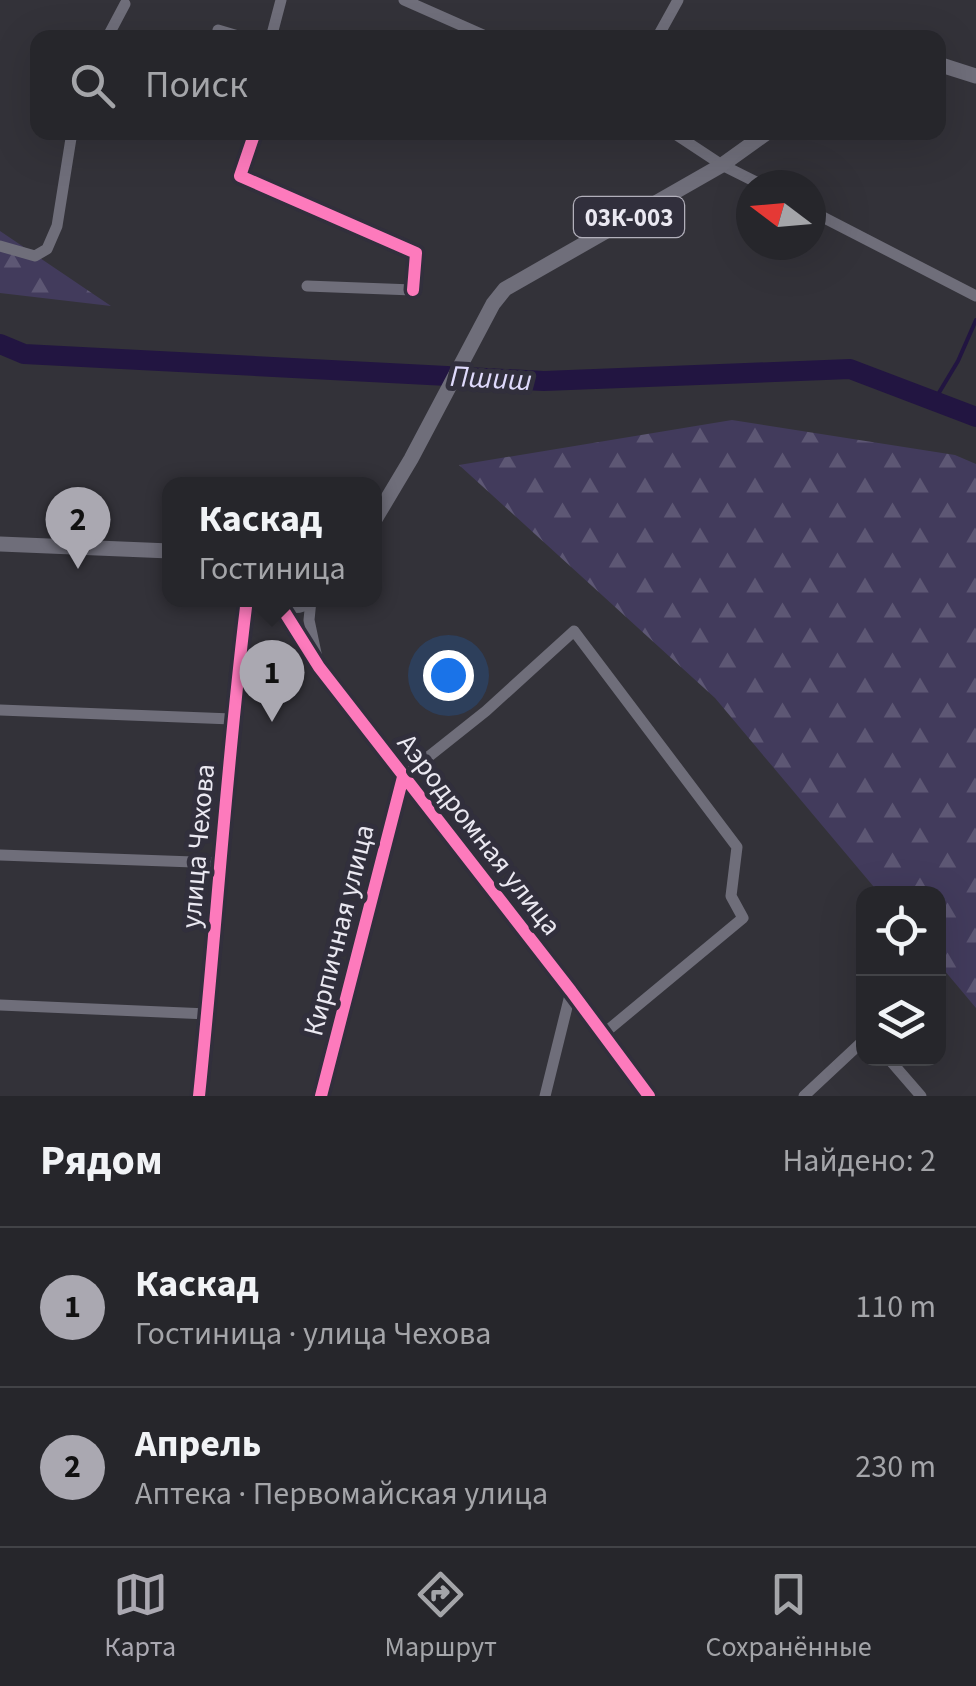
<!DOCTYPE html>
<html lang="ru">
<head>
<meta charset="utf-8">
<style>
  body { margin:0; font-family:"Source Sans 3",sans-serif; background:#323237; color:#f1f3f6 }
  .controls { position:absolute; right:30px; bottom:30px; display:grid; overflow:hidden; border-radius:20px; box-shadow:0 10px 40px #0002 }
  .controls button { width:90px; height:90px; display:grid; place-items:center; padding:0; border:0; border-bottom:2px solid #424347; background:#26262b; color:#f1f3f6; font:50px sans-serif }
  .compass { position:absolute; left:736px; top:170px; width:90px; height:90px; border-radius:50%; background:#26262b; box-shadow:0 10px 40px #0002; rotate:286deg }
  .you { position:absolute; left:448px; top:675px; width:35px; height:35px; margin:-25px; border:8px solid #fff; border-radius:50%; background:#1a73e8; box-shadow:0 0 0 15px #1a73e833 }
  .badge { display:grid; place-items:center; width:65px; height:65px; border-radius:50%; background:#aaa8b1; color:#111; font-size:32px; font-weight:700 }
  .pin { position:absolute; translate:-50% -82px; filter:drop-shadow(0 2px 5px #0008) }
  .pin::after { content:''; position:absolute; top:52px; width:35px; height:30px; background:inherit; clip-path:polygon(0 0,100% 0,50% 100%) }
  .popup { position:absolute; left:162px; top:477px; width:220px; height:130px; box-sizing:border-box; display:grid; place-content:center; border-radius:20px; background:#26262b; filter:drop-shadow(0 2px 8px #0005); font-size:32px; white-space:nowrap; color:#a4a5a9 }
  .popup b { font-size:38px; color:#f1f3f6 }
  .popup::after { content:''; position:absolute; left:50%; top:100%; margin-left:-20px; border:20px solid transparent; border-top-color:#26262b }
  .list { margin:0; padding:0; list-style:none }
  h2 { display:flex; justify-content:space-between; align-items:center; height:130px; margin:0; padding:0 40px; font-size:42px }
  h2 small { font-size:32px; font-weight:400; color:#a4a5a9 }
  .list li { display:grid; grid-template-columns:65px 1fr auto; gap:30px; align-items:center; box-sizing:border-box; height:160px; padding:0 40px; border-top:2px solid #424347 }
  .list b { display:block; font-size:38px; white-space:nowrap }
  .list p { margin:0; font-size:32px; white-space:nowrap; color:#a4a5a9 }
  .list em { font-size:32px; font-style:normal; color:#a4a5a9 }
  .icon { flex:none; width:55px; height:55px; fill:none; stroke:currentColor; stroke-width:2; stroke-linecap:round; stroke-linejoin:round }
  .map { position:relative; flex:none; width:976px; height:1096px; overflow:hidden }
  .search { position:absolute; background:#26262b; box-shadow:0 10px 40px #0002; left:30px; right:30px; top:30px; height:110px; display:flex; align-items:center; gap:25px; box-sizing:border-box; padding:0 35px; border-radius:20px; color:#a4a5a9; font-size:38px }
  .sheet { height:450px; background:#26262b }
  nav { display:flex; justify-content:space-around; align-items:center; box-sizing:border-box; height:140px; border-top:2px solid #424347; background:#26262b; font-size:28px; color:#a4a5a9 }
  nav a { display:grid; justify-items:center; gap:5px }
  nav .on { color:#aaa8b1 }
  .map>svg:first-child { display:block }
  .forest { fill:url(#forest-firs) }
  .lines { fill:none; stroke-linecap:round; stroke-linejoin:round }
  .stream { stroke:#221541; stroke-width:4 }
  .river { stroke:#221541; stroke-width:20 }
  .minor { stroke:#6f6e7a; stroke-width:11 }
  .major { stroke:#6f6e7a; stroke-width:15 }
  .cycleway-casing { stroke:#312f3c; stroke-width:19 }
  .cycleway { stroke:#fd7abc; stroke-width:12 }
  .labels { text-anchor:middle; stroke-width:10; stroke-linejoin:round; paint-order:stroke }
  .shield { fill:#312f3c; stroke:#b2b0bb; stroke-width:2.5 }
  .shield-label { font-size:25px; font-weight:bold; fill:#eae8f1 }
  .street-label { font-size:28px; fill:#eae8f1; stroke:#312f3c }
  .water-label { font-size:30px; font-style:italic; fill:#dfdafc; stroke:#312f3c }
</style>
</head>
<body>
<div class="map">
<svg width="976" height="1096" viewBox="0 0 976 1096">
  <defs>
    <pattern id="forest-firs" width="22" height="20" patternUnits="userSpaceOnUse" patternTransform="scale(2.5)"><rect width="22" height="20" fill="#423b5c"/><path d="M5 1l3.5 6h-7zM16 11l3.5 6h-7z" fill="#5d5774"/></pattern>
  </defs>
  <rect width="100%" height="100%" fill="#333239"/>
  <path class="forest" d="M0 231 111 306 0 293Z
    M732 420 955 455 976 464V1008L939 964 938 894 879 893 715 698 459 465Z"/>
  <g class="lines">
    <path class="stream" d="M934 401 958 361 976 320"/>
    <path class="river" d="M0 344 24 354 544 381 850 369 976 417"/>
    <path class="minor" d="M404 0 490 38
      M218 30 245 38
      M107 38 125 4
      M271 38 281 0
      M657 38 678 0
      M255 132 240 176 416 253 413 290 307 286
      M672 132 722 165 762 185
      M811 211 976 296
      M0 246 35 256 47 249 57 226 72 132
      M277 600 319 667 571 991 649 1096
      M311 600 309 620 317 658
      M0 710 232 719
      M0 855 221 863
      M0 1005 208 1014
      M888 1058 921 1096
      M199 1096C216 933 226 769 246 607L244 600
      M321 1096 403 777 486 711 574 631 737 847 731 896 743 918 602 1035
      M545 1096 571 991
      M804 1096 864 1040"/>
    <path class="major" d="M938 64 976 76
      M374 521 411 459 493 304 505 289 722 165 768 132
      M0 544 170 551
      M278 600C290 608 300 607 312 600"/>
    <defs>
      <path id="cycleway" d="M255 132 240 176 416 253 413 290
        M277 600 319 667 571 991 649 1096
        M199 1096C216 933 226 769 246 607L244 600
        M321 1096 403 777"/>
    </defs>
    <use href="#cycleway" class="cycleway-casing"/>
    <use href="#cycleway" class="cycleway"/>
  </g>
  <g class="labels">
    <rect class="shield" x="574" y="197" width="110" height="40" rx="8"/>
    <g class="shield-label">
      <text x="629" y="226">03К-003</text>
    </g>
    <g class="street-label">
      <text transform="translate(480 834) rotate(52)" y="10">Аэродромная улица</text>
      <text transform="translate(197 846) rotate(-85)" y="10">улица Чехова</text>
      <text transform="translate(338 930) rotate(-76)" y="10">Кирпичная улица</text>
    </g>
    <g class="water-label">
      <text transform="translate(491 378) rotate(3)" y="10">Пшиш</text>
    </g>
  </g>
</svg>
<div class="controls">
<button><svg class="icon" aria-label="locate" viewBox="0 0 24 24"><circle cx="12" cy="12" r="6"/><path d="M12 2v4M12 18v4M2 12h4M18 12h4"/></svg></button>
<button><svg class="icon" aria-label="layers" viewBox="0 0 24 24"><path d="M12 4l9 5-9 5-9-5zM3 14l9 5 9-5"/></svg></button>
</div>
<svg class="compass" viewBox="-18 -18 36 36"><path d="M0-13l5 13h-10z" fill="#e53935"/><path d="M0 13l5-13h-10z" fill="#a4a5a9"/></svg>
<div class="you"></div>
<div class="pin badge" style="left:272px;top:722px">1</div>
<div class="popup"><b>Каскад</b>Гостиница</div>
<div class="pin badge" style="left:78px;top:569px">2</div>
<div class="search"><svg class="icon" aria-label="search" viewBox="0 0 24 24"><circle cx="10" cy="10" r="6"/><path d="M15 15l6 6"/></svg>Поиск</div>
</div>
<section class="sheet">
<h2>Рядом<small>Найдено: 2</small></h2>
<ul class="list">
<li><span class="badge">1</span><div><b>Каскад</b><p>Гостиница · улица Чехова</p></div><em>110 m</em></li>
<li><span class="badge">2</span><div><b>Апрель</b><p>Аптека · Первомайская улица</p></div><em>230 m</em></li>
</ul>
</section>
<nav>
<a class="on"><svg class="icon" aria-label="map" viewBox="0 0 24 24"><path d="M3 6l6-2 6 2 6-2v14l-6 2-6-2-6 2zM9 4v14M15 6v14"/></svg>Карта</a>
<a><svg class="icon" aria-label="directions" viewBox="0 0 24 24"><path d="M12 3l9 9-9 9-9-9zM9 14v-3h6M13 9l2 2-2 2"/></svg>Маршрут</a>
<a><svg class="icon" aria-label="saved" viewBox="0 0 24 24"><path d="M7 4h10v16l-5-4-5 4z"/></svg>Сохранённые</a>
</nav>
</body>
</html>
